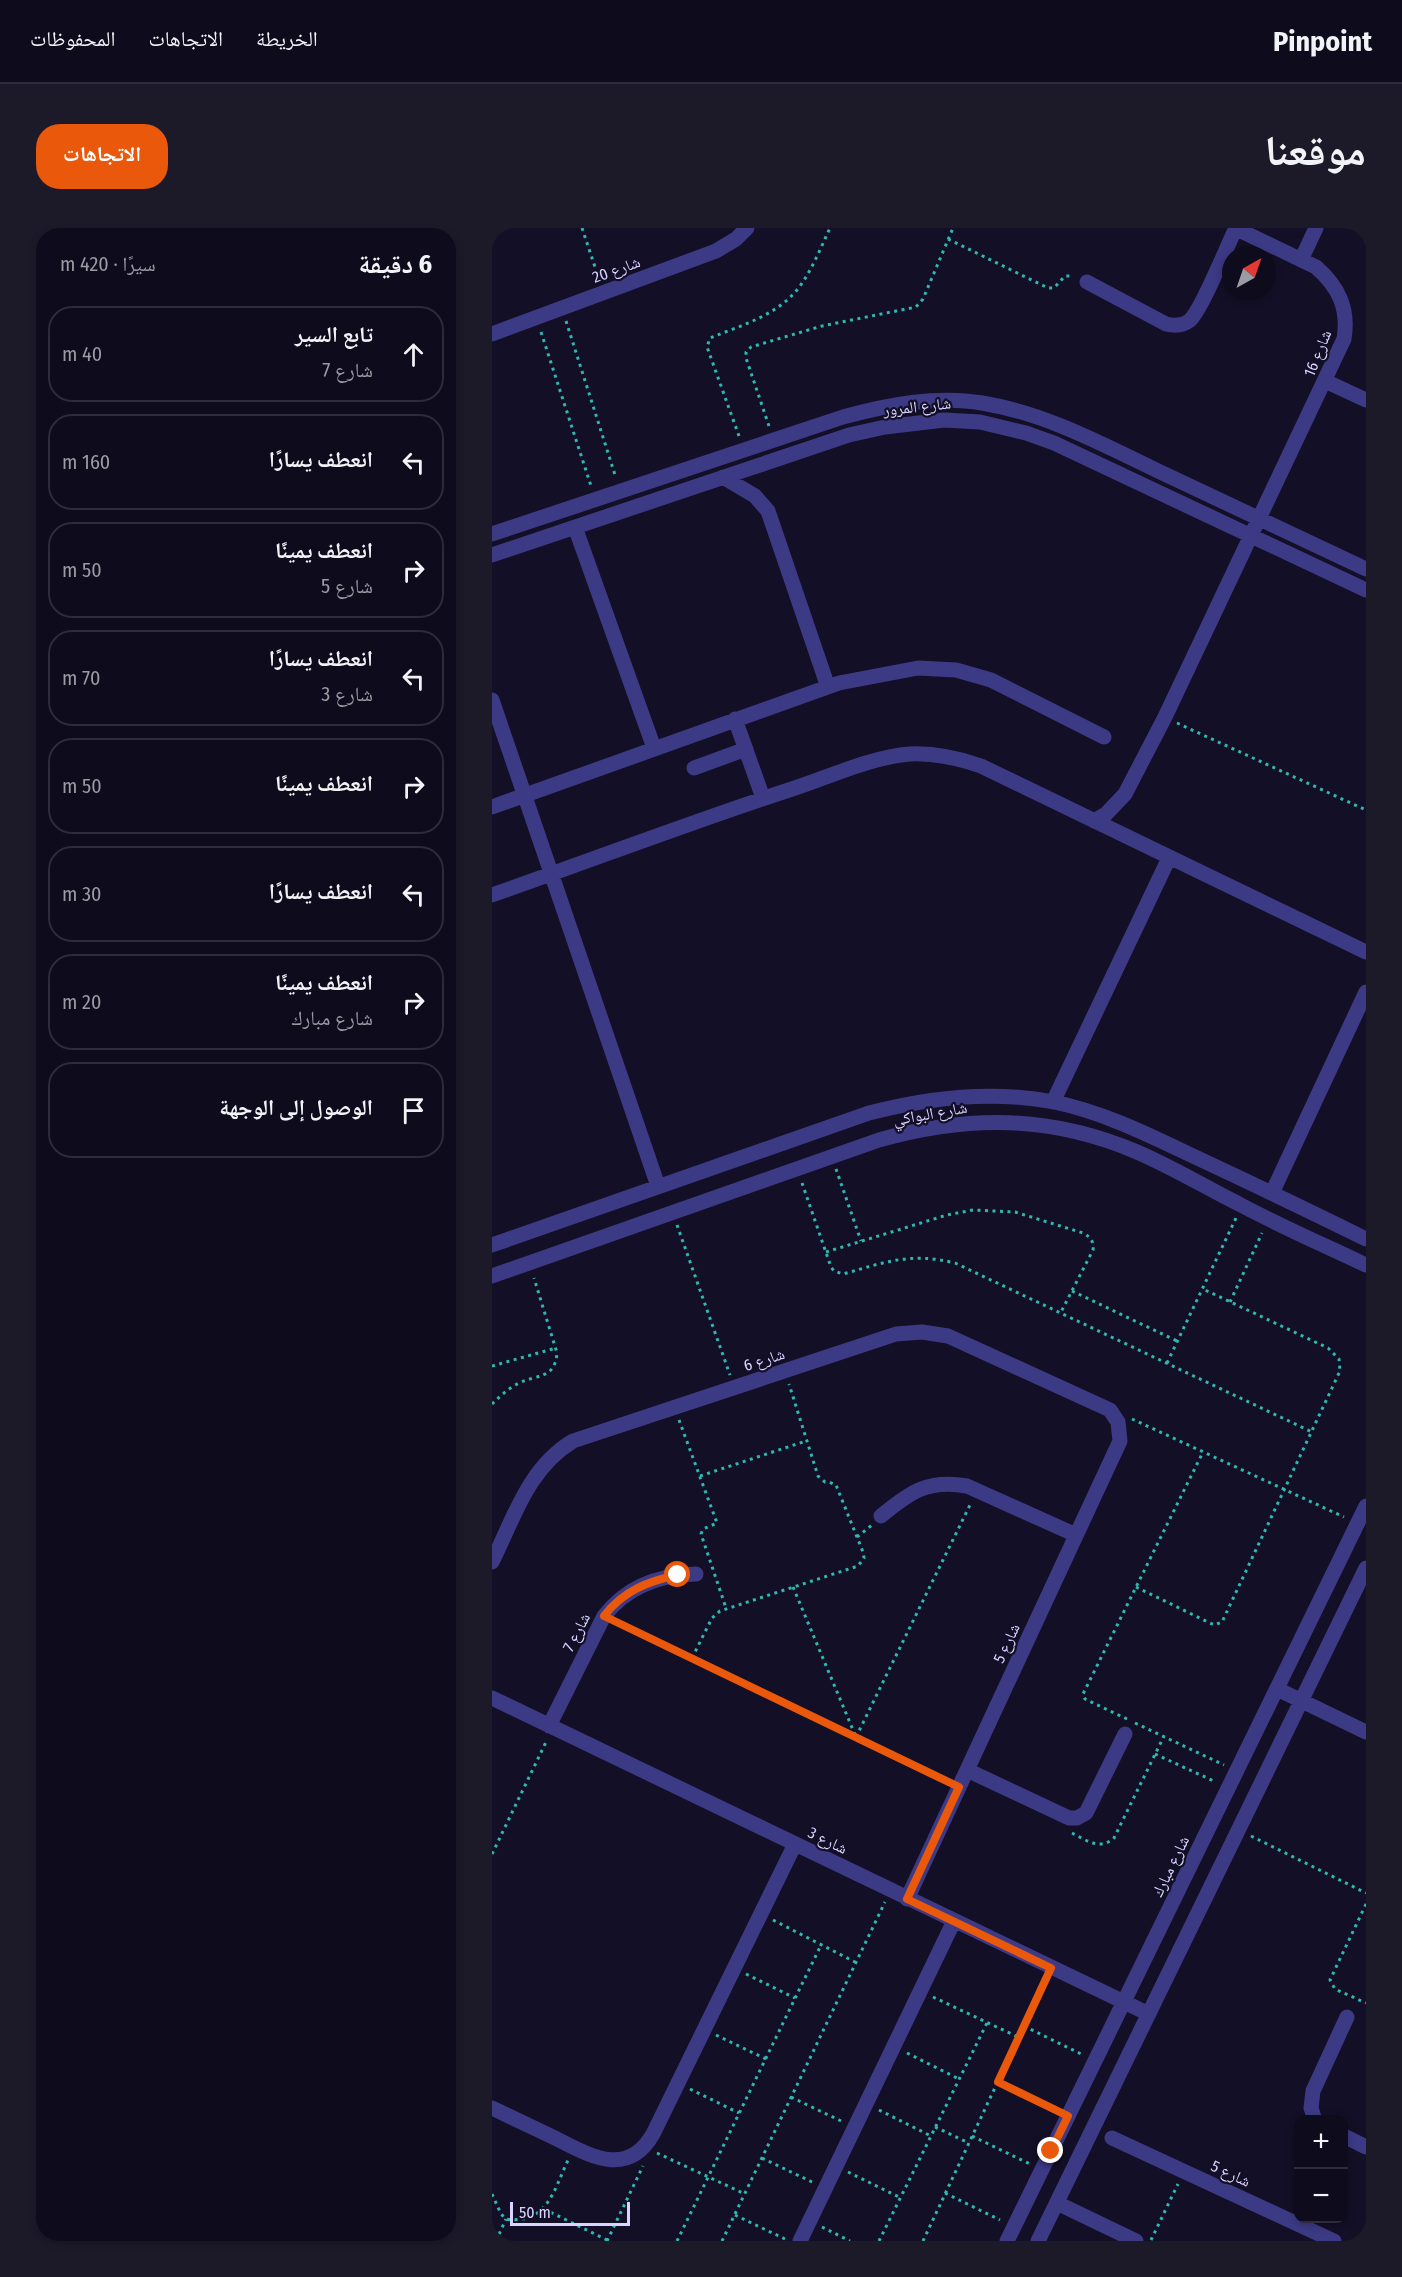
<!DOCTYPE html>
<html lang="ar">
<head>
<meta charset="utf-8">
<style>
  body { margin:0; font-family:"Fira Sans Condensed","Noto Naskh Arabic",sans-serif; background:#1c1929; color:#f1f3f6; direction:rtl }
  .controls { position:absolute; right:18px; bottom:18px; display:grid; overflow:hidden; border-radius:12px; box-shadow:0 3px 9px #0003 }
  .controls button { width:54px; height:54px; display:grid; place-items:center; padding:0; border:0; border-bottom:2px solid #2e2b3b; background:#0e0b1c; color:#f1f3f6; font:30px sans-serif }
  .compass { position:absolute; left:730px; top:18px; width:54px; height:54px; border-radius:50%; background:#0e0b1c; box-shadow:0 3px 9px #0003; rotate:40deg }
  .scale { position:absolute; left:18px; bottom:15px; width:120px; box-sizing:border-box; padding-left:6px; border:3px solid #d9d4ff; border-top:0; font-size:16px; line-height:21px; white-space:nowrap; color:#d9d4ff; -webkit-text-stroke:4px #130f26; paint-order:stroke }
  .stop { position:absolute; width:18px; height:18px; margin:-14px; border:4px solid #ea580c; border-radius:50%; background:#fff }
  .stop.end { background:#ea580c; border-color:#fff; box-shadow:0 2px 6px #0008 }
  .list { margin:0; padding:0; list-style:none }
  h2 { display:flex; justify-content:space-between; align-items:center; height:78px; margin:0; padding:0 24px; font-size:26px }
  h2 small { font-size:20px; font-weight:400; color:#9b9ba3 }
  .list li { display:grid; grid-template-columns:39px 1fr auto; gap:18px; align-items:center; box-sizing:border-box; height:96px; margin:0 12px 12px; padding:0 12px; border:2px solid #2e2b3b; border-radius:24px }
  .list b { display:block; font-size:22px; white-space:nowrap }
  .list p { margin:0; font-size:20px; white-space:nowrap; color:#9b9ba3 }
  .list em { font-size:20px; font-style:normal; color:#9b9ba3 }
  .icon { flex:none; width:33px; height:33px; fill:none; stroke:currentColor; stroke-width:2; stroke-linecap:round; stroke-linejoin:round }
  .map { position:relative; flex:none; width:874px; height:2013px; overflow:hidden; direction:ltr; border-radius:24px }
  header { display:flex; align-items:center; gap:36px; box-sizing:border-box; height:84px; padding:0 30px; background:#0e0b1c; border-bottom:2px solid #2e2b3b }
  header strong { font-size:28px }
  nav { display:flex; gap:33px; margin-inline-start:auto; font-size:21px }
  .intro { display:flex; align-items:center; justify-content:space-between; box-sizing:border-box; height:144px; padding:0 36px }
  h1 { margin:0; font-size:42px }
  .button { padding:15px 27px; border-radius:24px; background:#ea580c; color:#fff; font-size:21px; font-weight:700 }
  main { display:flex; gap:36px; padding:0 36px }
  aside { flex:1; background:#0e0b1c; border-radius:24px; box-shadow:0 3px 9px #0003 }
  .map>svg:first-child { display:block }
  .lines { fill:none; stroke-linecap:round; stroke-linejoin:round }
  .path { stroke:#2fb8b0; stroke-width:3; stroke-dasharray:3 4.5; stroke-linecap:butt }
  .minor { stroke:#3d3a85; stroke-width:15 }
  .route { stroke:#ea580c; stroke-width:8 }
  .labels { text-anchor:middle; stroke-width:4.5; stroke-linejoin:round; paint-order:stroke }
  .street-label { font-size:16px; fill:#d9d4ff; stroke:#130f26 }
</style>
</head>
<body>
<header>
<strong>Pinpoint</strong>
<nav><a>الخريطة</a><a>الاتجاهات</a><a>المحفوظات</a></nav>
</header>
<div class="intro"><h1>موقعنا</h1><a class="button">الاتجاهات</a></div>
<main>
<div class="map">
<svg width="874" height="2013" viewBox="0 0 874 2013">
  <rect width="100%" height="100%" fill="#130f26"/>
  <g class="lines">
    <path class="path" d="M90 0 107 51
      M456 11 556 60H562L573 48H581
      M74 93 124 250
      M49 104 99 258
      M277 198 254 130V124L259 119 330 98 424 79 431 71 461 0
      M247 208 215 119 218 110C250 97 287 87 308 58 321 40 329 19 338 0
      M685 495 874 582
      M344 941 369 1013
      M310 955 339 1039 342 1043 351 1046C394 1034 418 1024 463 1035L820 1204
      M185 997 238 1147
      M334 1024 455 987 481 982 523 984 591 1005C599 1009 602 1014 601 1022L569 1084
      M580 1063 685 1113
      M738 1074 770 1005
      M675 1135 744 990
      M0 1138 64 1120
      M0 1176C8 1168 17 1160 27 1155 46 1146 63 1151 65 1125L42 1050
      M640 1191 852 1289
      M187 1192 225 1295 211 1301 209 1306 234 1380
      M208 1248 314 1213
      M365 1309 380 1297
      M301 1359 364 1509
      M644 1359 718 1395 722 1397 730 1394 848 1143 847 1131 836 1120 711 1061
      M124 1394 454 1553
      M200 1430 220 1390 228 1383 366 1338 372 1330 371 1324 344 1257 337 1254H333L326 1248 297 1156
      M635 1491 593 1471 591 1466 711 1224
      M643 1495 732 1537
      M364 1509 478 1277
      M663 1526 724 1554
      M580 1605C594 1612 608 1623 622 1610L672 1508
      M759 1608 874 1665
      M0 1626 55 1512
      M874 1676 838 1752 843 1761 874 1775
      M281 1692 363 1734
      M254 1746 303 1770
      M441 1769 526 1809
      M532 1798 589 1826
      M224 1807 274 1831
      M415 1825 467 1851
      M506 1854 564 1882
      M198 1861 247 1885
      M299 1869 349 1893
      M387 1882 439 1908
      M443 1899 477 1915
      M480 1908 538 1936
      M165 1925 253 1966
      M270 1930 320 1954
      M356 1944 409 1970
      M453 1965 508 1992
      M0 1966 9 1986 14 1991C55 1997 62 1962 76 1932
      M52 1981 115 2012
      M243 1987 293 2011
      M330 1999 358 2013
      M659 2012 686 1956
      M4 2013 14 1991
      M115 2013 151 1938
      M185 2013 329 1717
      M230 2013 393 1674
      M387 2013 495 1795
      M431 2013 554 1751"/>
    <path class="minor" d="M809 32 824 0
      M595 54 674 96C682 98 690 98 697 93 709 84 735 18 744 0
      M0 106 224 23 244 11 255 0
      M833 153 874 172
      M231 249 263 268 276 283 336 459
      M83 299 162 520
      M0 306 351 189C395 177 445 167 490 175 552 185 608 215 664 242 734 275 804 308 874 341
      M0 327 357 207 393 199 452 192 488 194 534 205 562 215 874 362
      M0 472 166 958
      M243 491 271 570
      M202 540 254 521
      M0 579 347 455 426 440 464 442 499 452 612 509
      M602 593 614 586 633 566 673 489 852 111C857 81 847 59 824 39L743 0
      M0 667C100 632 199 594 300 561 337 549 379 529 418 526 442 525 466 530 489 538L874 724
      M561 874 677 630
      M780 965 874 764
      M0 1017 377 885C438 869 499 862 562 874 611 884 657 907 701 928 759 955 817 983 874 1011
      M0 1048 387 912C477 887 558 887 645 924 680 939 713 959 747 976 788 998 832 1017 874 1037
      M389 1288C418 1264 436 1251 475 1258L584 1307
      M0 1334C22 1290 36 1240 81 1213L404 1106 430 1104 456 1108 618 1182 626 1194 628 1213 415 1671
      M785 1461 874 1504
      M0 1470 657 1786
      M57 1498 112 1388C135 1358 167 1347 204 1346
      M475 1542 577 1590H585L594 1585 633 1506
      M0 1880C21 1890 42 1900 63 1910 97 1927 135 1951 161 1906L303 1616
      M823 1892 819 1880 821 1863 855 1789
      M852 1908 874 1919
      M620 1910 842 2013
      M565 1975 644 2013
      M308 2013 462 1693
      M515 2013 874 1278
      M546 2013 874 1340"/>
  </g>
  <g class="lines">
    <path class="route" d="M186 1347C156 1353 131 1363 112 1388L467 1559 415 1671 559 1740 506 1854 576 1888 559 1923"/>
  </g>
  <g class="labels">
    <g class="street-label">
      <text transform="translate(124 41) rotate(-20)" y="6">شارع 20</text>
      <text transform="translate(825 125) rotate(-68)" y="6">شارع 16</text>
      <text transform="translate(425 178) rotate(-6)" y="6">شارع المرور</text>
      <text transform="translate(438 885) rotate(-10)" y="6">شارع البواكي</text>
      <text transform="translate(272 1131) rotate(-18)" y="6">شارع 6</text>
      <text transform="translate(84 1404) rotate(-63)" y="6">شارع 7</text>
      <text transform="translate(514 1415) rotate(-65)" y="6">شارع 5</text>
      <text transform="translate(336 1612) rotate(26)" y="6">شارع 3</text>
      <text transform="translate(678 1638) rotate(-64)" y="6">شارع مبارك</text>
      <text transform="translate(739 1945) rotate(25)" y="6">شارع 5</text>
    </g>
  </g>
</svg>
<div class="controls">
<button>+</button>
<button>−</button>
</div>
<svg class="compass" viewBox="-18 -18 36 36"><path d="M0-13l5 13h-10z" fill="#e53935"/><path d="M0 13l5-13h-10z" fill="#9b9ba3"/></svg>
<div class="scale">50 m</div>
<div class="stop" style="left:186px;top:1347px"></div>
<div class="stop end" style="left:559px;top:1923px"></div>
</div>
<aside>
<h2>6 دقيقة<small>سيرًا · 420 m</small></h2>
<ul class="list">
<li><svg class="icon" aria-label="ahead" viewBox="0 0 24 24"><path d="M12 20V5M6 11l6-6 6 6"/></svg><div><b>تابع السير</b><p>شارع 7</p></div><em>40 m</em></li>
<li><svg class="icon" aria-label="left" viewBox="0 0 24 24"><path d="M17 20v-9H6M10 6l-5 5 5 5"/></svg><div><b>انعطف يسارًا</b></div><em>160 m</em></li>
<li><svg class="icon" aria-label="right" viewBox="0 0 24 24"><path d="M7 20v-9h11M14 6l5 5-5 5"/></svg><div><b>انعطف يمينًا</b><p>شارع 5</p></div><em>50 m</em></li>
<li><svg class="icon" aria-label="left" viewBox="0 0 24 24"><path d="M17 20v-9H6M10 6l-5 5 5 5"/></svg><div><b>انعطف يسارًا</b><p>شارع 3</p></div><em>70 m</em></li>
<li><svg class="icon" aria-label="right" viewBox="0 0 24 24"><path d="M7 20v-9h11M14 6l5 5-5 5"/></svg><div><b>انعطف يمينًا</b></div><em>50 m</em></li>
<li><svg class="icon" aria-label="left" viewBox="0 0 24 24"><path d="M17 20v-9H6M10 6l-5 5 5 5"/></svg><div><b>انعطف يسارًا</b></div><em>30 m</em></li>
<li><svg class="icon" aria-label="right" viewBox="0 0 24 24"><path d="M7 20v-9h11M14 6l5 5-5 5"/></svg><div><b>انعطف يمينًا</b><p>شارع مبارك</p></div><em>20 m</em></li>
<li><svg class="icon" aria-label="arrive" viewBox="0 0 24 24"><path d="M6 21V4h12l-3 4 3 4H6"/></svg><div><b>الوصول إلى الوجهة</b></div></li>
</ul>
</aside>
</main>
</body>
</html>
